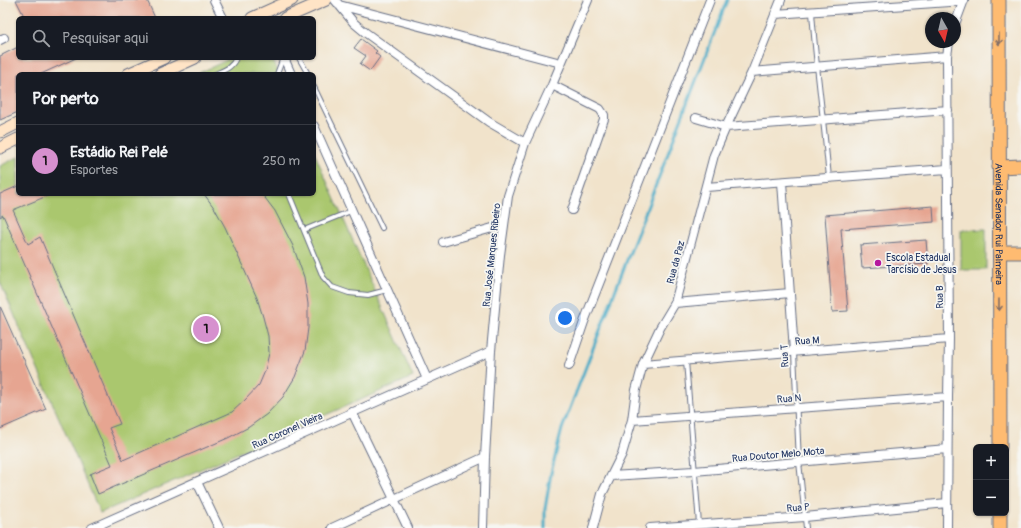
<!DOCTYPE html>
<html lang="pt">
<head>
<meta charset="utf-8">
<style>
  body { margin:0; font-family:Pangolin,sans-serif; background:#242831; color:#f1f3f6 }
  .controls { position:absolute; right:12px; bottom:12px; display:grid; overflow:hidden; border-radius:6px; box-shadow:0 1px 3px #0004 }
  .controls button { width:36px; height:36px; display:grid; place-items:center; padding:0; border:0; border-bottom:1px solid #363941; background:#171b24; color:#f1f3f6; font:20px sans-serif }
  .compass { position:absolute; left:925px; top:12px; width:36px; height:36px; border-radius:50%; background:#171b24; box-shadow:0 1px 3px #0004; rotate:172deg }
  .you { position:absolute; left:565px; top:318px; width:14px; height:14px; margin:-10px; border:3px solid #fff; border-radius:50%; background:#1a73e8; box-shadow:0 0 0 6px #1a73e833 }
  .badge { display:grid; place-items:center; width:26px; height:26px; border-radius:50%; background:#d690ce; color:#111; font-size:13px; font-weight:700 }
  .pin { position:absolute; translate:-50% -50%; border:2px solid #fff; box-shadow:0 1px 4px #0006 }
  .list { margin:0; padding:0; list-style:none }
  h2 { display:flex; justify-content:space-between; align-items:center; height:52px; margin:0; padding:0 16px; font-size:17px }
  h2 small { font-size:13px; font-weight:400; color:#9ea1a6 }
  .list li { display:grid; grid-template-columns:26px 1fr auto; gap:12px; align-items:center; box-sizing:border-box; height:72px; padding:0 16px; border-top:1px solid #363941 }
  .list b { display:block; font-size:15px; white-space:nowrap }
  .list p { margin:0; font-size:13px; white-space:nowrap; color:#9ea1a6 }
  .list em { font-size:13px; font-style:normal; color:#9ea1a6 }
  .icon { flex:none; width:22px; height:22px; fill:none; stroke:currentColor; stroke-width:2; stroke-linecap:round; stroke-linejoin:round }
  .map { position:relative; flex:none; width:1021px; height:528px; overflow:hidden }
  .search { position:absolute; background:#171b24; box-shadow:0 1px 3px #0004; left:16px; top:16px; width:300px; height:44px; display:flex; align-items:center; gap:10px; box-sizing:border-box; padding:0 14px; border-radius:6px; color:#9ea1a6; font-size:15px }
  .panel { position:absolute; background:#171b24; box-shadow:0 1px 3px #0004; left:16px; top:72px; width:300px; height:124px; border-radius:6px }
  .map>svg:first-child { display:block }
  .green { fill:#aac76e; stroke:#627b66 }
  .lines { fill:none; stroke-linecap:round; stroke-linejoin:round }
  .stream { stroke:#48acc7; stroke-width:3 }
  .building { fill:#e6a591 }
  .lane-casing { stroke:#666e84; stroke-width:6 }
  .street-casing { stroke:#666e84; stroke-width:10 }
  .secondary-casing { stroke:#666e84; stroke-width:13 }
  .primary-casing { stroke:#666e84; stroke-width:15 }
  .lane { stroke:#fff; stroke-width:4 }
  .street { stroke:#fff; stroke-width:8 }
  .secondary { stroke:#ffe4c6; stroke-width:11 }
  .primary { stroke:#febb71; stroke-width:13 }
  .oneway { stroke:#816e67 }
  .poi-dot { fill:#b5179e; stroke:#f6f6f2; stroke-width:1.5 }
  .labels { text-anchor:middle; stroke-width:3.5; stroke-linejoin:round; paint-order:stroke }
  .street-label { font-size:10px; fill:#1b2f5e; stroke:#f6f6f2 }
  .poi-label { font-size:10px; fill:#1b2f5e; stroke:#f6f6f2; text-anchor:start }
</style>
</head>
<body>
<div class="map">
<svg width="1021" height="528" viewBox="0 0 1021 528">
  <rect width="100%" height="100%" fill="#f6f6f2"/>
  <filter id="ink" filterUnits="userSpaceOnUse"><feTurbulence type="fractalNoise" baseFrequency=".025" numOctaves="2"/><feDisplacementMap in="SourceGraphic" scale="8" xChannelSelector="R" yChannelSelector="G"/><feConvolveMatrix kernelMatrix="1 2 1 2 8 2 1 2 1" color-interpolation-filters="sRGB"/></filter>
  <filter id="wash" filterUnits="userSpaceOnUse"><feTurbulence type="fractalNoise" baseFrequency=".012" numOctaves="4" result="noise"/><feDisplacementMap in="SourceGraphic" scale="16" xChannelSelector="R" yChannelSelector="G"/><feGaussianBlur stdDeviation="0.9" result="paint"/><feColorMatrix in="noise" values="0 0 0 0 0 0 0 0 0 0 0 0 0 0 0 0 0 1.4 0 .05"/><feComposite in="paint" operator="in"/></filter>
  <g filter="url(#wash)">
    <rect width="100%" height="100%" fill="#f1e3cb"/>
    <path class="green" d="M231 58H272L279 74H197Z
      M314 152 413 377 100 513 0 282V166L18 157V194H314Z
      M986 229V270H961V230Z"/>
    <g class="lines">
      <path class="stream" d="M545 528V509L551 473 562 429 727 0"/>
    </g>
    <g id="blocks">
      <path class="building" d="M16 0H147L155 18H25Z
        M361 39 377 51 375 53 380 57 370 71 360 64 366 56 354 48Z
        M18 47V58H76L41 74H18V112L0 120V56Z
        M18 186V194H52L13 210 28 244 40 237 120 424 109 428 123 460 232 412 245 400 259 385 265 371 269 353 268 336 263 317 257 298 225 227 215 209 204 194H262L275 211 293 246 304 277 308 304V328L305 351 295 377 283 397 267 414 249 427 228 438 98 494 90 474 112 465 3 215 0 217V194Z
        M933 206 934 222 841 229 848 311 832 312 825 215Z
        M926 240 928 264 862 268 860 245Z
        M0 306 46 409 0 429Z"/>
    </g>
  </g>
  <g filter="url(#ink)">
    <use href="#blocks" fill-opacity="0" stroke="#666e84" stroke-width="1"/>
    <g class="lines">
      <defs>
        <path id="lane" d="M812 12C816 67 824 122 829 178
          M299 58 308 74
          M215 74C224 70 232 68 236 58
          M277 74 283 58
          M314 87 382 228
          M289 194 323 277 332 287 349 293 368 295 387 290
          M304 230 351 211
          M794 352 799 462 806 528
          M686 361 699 524"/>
        <path id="street" d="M214 0 223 18
          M335 0 354 23 366 33 489 122 525 143
          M339 5 561 63
          M775 14 964 1
          M955 24 964 0
          M0 40 4 38
          M284 58 291 74
          M752 72 947 56
          M552 85 600 109 604 115V119L572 210
          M696 118 726 127 948 110
          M314 126 427 379
          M782 182 794 351
          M706 187 947 169
          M443 242 503 225
          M675 303 790 293
          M643 364 949 339
          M569 366 584 322 710 0
          M352 412 408 528
          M632 420 948 397
          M611 476 694 471 947 449
          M197 482 219 528
          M92 528 491 351
          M332 528 485 457
          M483 528 485 457 491 351 500 255 508 196 525 143 552 85 588 0
          M593 528 602 494 622 454 632 420 636 390 643 364 660 328 675 303 714 155 726 127 752 72 781 0
          M650 528 805 517 947 503
          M947 528 948 397 949 339 947 56 949 42"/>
        <path id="secondary" d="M252 18 292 0
          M285 18 326 0
          M128 74 164 58
          M160 74 195 58
          M0 132 18 123
          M0 148 18 139"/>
        <g id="primary">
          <path id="s1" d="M999 0 1000 447"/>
          <path d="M999 167 1021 166"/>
          <path d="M1000 252H1021"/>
          <path d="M1000 513V528"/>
        </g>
      </defs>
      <use href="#lane" class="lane-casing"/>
      <use href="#street" class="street-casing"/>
      <use href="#secondary" class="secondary-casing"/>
      <use href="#primary" class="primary-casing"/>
      <use href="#lane" class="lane"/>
      <use href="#street" class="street"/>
      <use href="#secondary" class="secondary"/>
      <use href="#primary" class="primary"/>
    </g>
    <defs><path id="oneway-shaft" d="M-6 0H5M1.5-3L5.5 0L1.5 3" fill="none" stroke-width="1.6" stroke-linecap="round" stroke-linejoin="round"/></defs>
    <g class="oneway">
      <use href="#oneway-shaft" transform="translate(999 39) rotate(90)"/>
      <use href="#oneway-shaft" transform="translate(999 305) rotate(90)"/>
    </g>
  </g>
  <circle class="poi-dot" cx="878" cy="263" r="4"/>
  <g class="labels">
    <g class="street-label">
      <text dy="4" stroke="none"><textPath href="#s1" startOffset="224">Avenida Senador Rui Palmeira</textPath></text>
      <text transform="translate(491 255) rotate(-84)" y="4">Rua José Marques Ribeiro</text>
      <text transform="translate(675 262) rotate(-75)" y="4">Rua da Paz</text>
      <text transform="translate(939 297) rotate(-91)" y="4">Rua B</text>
      <text transform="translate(807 340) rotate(-4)" y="4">Rua M</text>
      <text transform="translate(784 356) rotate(-93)" y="4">Rua T</text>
      <text transform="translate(789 398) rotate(-4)" y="4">Rua N</text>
      <text transform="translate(287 430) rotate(-24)" y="4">Rua Coronel Vieira</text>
      <text transform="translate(778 454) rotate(-5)" y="4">Rua Doutor Melo Mota</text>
      <text transform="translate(798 507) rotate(-4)" y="4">Rua P</text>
    </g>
    <g class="poi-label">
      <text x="886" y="261">Escola Estadual<tspan x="886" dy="12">Tarcísio de Jesus</tspan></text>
    </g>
  </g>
</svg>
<div class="controls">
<button>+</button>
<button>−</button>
</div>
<svg class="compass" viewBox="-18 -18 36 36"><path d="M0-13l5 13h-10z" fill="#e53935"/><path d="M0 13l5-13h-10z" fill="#9ea1a6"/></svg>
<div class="you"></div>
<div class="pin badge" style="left:206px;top:329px">1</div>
<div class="search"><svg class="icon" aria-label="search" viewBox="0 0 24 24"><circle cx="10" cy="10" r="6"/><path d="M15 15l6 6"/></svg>Pesquisar aqui</div>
<section class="panel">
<h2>Por perto<small></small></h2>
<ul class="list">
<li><span class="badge">1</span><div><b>Estádio Rei Pelé</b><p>Esportes</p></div><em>250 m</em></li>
</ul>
</section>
</div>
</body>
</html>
